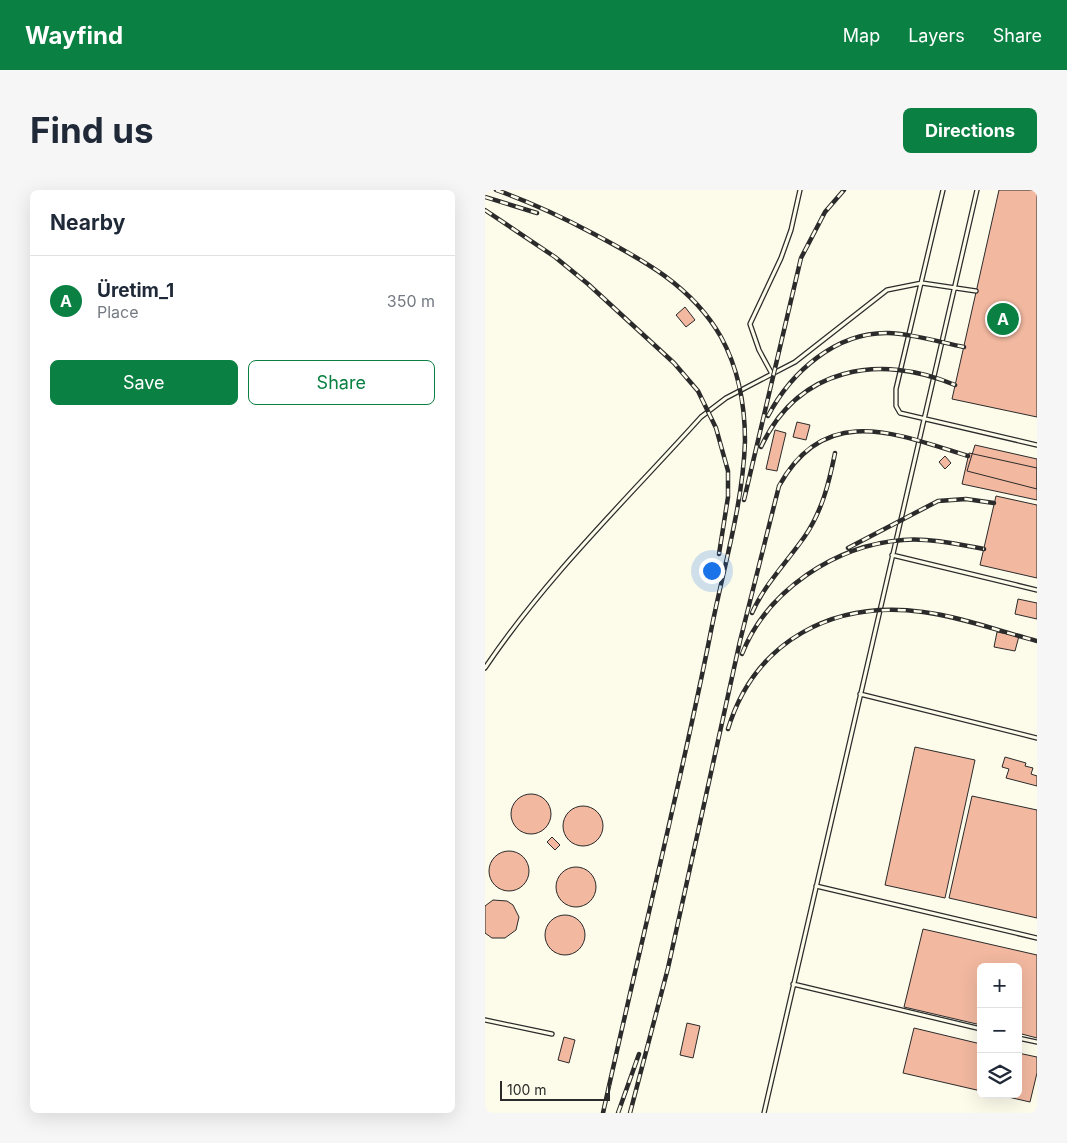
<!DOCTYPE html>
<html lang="en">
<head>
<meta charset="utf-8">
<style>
  body { margin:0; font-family:Inter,sans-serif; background:#f6f6f7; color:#1f2937 }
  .controls { position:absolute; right:15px; bottom:15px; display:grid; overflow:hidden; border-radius:8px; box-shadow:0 5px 20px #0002 }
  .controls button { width:45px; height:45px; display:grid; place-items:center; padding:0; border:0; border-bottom:1px solid #e0e1e3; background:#fff; color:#1f2937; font:25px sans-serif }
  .scale { position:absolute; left:15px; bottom:12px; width:110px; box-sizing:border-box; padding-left:5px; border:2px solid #2b2b2b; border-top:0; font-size:14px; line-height:18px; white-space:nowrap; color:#2b2b2b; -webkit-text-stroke:4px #fdfbea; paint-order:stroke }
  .you { position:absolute; left:226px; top:380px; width:18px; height:18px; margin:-12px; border:4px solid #fff; border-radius:50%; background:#1a73e8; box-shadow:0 0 0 8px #1a73e833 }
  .badge { display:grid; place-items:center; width:32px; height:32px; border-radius:50%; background:#0b8043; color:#fff; font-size:16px; font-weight:700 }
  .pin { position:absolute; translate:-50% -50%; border:2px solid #fff; box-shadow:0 1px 5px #0006 }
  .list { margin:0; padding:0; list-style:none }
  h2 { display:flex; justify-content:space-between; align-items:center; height:65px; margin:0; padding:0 20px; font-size:21px }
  h2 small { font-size:16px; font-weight:400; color:#747a83 }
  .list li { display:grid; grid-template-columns:32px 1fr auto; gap:15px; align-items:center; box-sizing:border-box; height:90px; padding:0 20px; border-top:1px solid #e0e1e3 }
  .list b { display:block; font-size:19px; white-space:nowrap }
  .list p { margin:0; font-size:16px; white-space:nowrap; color:#747a83 }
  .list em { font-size:16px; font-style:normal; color:#747a83 }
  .actions { display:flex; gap:10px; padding:15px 20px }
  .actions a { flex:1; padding:11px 0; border:1px solid #0b8043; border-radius:8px; text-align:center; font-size:18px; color:#0b8043 }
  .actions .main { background:#0b8043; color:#fff }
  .icon { flex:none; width:28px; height:28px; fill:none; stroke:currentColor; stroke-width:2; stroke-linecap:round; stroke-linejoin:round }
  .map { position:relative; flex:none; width:552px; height:923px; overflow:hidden; border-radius:8px }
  header { display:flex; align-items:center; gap:30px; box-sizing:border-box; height:70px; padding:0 25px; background:#0b8043; color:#fff }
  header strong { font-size:24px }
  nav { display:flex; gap:28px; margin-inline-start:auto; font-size:18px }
  .intro { display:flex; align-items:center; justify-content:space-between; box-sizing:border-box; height:120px; padding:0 30px }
  h1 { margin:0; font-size:35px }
  .button { padding:12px 22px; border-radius:8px; background:#0b8043; color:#fff; font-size:18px; font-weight:700 }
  main { display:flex; gap:30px; padding:0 30px }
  aside { flex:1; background:#fff; border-radius:8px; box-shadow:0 5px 20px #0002 }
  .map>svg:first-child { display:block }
  .building { fill:#f2b8a0; stroke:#2b2b2b }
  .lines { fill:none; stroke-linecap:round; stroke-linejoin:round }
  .service-casing { stroke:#2b2b2b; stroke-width:5.5 }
  .service { stroke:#fdfbea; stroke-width:3 }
  .rail-casing { stroke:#2b2b2b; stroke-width:4.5 }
  .rail { stroke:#fdfbea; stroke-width:2.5; stroke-dasharray:8; stroke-linecap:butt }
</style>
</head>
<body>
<header>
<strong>Wayfind</strong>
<nav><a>Map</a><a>Layers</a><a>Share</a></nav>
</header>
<div class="intro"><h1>Find us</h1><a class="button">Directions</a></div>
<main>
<aside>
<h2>Nearby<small></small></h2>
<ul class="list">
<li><span class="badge">A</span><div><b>Üretim_1</b><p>Place</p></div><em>350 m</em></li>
</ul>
<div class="actions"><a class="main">Save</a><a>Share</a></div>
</aside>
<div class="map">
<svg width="552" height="923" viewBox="0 0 552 923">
  <rect width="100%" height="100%" fill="#fdfbea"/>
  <path class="building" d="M514 0H552V227L467 209Z
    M200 117 210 130 201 137 191 125Z
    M312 232 325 235 321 250 308 247Z
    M290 240 301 243 292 281 281 279Z
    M490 255 552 269V299L482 281Z
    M484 263 552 278V310L477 294Z
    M460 266 466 273 460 279 454 272Z
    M511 306 552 315V388L495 375Z
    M533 409 552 413V429L530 424Z
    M512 442 534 446 530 461 509 457Z
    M430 557 490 570 460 708 400 695Z
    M520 567 541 573 540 576 548 578 546 584 552 586V596L521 588 524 579 517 577Z
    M26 624a20 20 0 1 1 40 0a20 20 0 1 1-40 0Z
    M487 606 552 620V728L464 708Z
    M78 636a20 20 0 1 1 40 0a20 20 0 1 1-40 0Z
    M67 647 75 655 70 660 62 652Z
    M4 681a20 20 0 1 1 40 0a20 20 0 1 1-40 0Z
    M71 697a20 20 0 1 1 40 0a20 20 0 1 1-40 0Z
    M8 710 22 711 28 715 34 727 31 740 20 748H7L0 743V716Z
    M60 745a20 20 0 1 1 40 0a20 20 0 1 1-40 0Z
    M438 739 552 765V848L533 843V777H496V835L419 817Z
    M202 833 215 836 208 868 195 865Z
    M429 838 496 854V901L418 883Z
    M79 847 90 850 84 873 73 870Z
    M533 863 552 867V883L545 912 510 904H533Z"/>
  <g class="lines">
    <defs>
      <path id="service" d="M458 0 411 199V216L415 223 552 255
        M287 184 274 160 265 134 296 68 306 40 315 0
        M407 365 552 400
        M0 478C61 387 143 308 216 227L241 208 310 172 402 100 437 93 491 101
        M375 504 552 548
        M331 696 552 748
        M308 794 496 839
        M0 830 67 844
        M533 848 552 852
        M279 923 492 0"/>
    </defs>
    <use href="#service" class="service-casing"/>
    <use href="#service" class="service"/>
    <defs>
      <path id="rail" d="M11 0C45 12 77 27 109 44 158 70 207 96 236 147 253 178 260 216 260 251 258 316 237 382 225 446 193 606 153 764 118 923
        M0 7 52 23
        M0 20 70 67 103 94 189 173 213 201 231 238 243 281V307L234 364
        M283 226C306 182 351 142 403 143 429 144 454 152 479 157
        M276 257C313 177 395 163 470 195
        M259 310 316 68 340 22 359 0
        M363 358 453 311 481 309 509 313
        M267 423C279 395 302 372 320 346 337 321 344 293 350 263
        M257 464C282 400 351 355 418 350 445 348 472 354 499 359
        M243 539C270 450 349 410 438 422 473 426 517 442 552 451
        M133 923 154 864
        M145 923 183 778 255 451 294 296C340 212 412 244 483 266"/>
    </defs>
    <use href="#rail" class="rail-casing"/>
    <use href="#rail" class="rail"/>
  </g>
</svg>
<div class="controls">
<button>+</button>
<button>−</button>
<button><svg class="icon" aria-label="layers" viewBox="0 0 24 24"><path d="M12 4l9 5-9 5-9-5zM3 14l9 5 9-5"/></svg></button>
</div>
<div class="scale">100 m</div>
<div class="you"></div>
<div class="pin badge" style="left:518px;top:129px">A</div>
</div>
</main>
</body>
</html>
